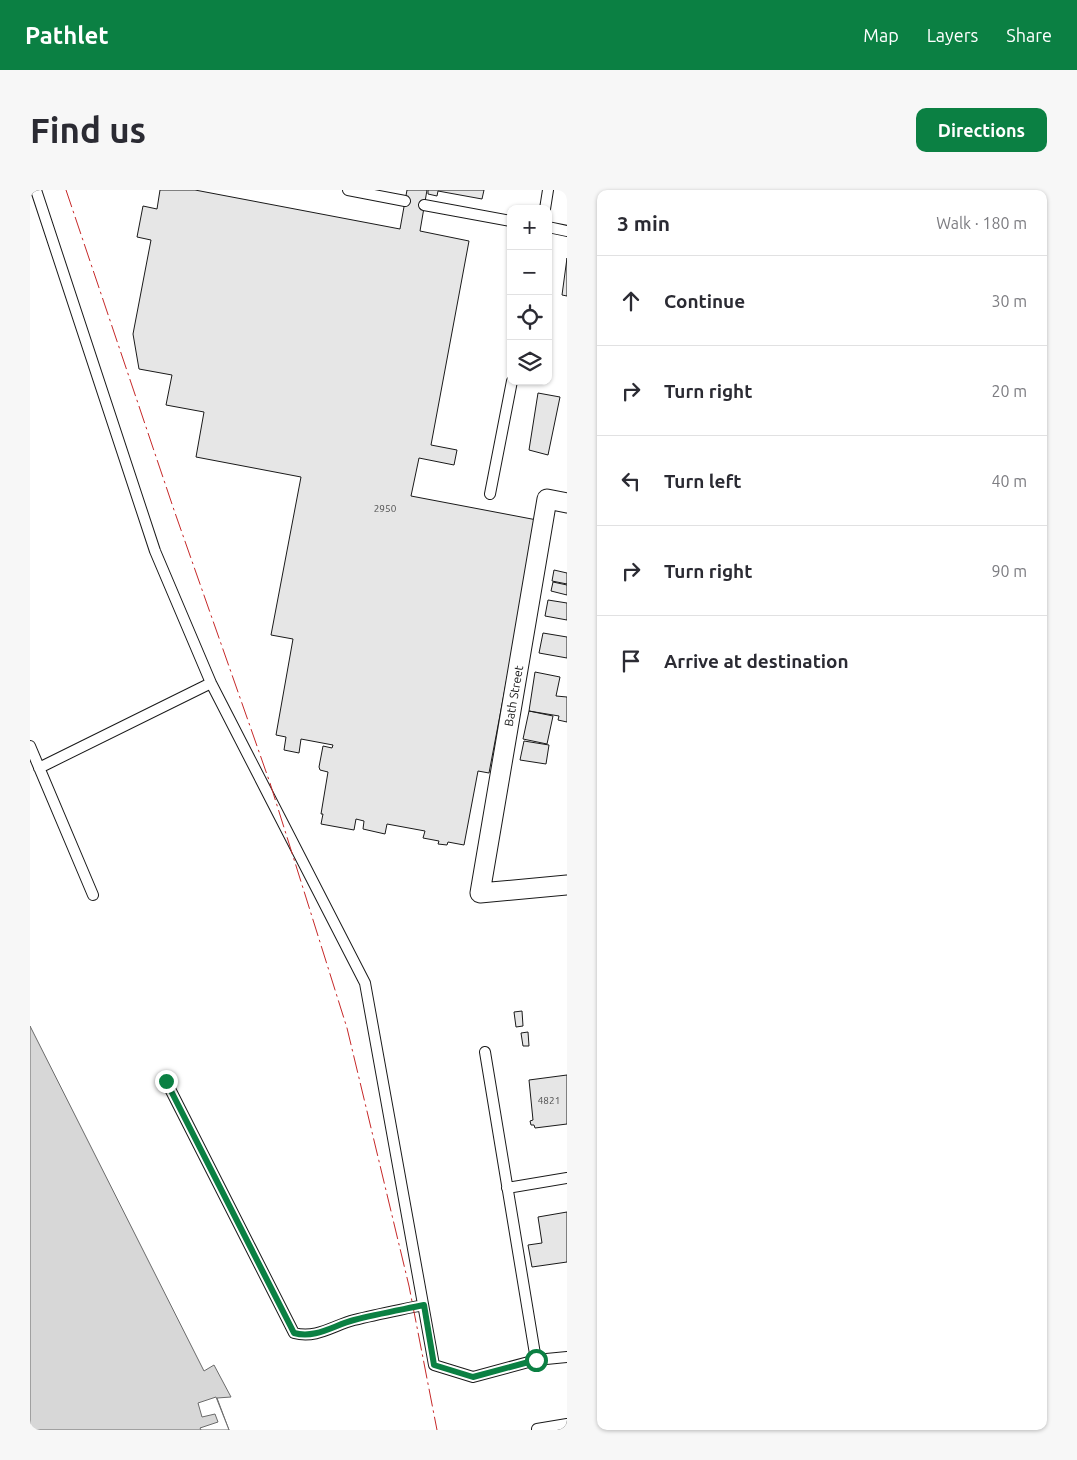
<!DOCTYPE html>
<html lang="en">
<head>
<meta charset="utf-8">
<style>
  body { margin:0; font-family:Ubuntu,sans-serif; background:#f7f7f7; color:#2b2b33 }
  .controls { position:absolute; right:15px; top:15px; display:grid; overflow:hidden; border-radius:10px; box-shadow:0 1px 4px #0004 }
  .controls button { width:45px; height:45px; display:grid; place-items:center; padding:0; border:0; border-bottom:1px solid #e1e1e2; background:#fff; color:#2b2b33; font:25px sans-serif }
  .stop { position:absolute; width:15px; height:15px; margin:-11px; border:4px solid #0b8043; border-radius:50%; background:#fff }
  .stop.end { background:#0b8043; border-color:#fff; box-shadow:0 1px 5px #0008 }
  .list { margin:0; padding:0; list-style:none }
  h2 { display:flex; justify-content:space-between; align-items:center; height:65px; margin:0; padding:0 20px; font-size:21px }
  h2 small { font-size:16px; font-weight:400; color:#7c7c81 }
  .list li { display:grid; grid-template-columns:32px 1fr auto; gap:15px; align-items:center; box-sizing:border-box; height:90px; padding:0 20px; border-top:1px solid #e1e1e2 }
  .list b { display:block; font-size:19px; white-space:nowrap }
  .list em { font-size:16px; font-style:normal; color:#7c7c81 }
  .icon { flex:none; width:28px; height:28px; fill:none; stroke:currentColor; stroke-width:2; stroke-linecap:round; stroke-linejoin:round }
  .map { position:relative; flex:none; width:537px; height:1240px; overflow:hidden; border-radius:10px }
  header { display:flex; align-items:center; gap:30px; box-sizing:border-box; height:70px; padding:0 25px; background:#0b8043; color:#fff }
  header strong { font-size:24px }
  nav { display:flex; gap:28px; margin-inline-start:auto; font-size:18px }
  .intro { display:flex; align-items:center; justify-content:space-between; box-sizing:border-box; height:120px; padding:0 30px }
  h1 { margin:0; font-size:35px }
  .button { padding:12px 22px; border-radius:10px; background:#0b8043; color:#fff; font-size:18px; font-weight:700 }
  main { display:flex; gap:30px; padding:0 30px }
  aside { flex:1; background:#fff; border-radius:10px; box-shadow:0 1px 4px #0004 }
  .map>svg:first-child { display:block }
  .water { fill:#d7d7d7; stroke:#6a6a6a }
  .pier { fill:#fff; stroke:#6a6a6a }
  .building { fill:#e6e6e6; stroke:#1a1a1a }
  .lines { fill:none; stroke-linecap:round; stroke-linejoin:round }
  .lane-casing { stroke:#1a1a1a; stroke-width:12 }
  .street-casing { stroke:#1a1a1a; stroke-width:21 }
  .lane { stroke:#fff; stroke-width:10 }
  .street { stroke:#fff; stroke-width:19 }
  .power { stroke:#c62828; stroke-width:1; stroke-dasharray:18 4 2.5 4; stroke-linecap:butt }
  .route { stroke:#0b8043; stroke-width:6 }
  .labels { text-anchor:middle; stroke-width:4; stroke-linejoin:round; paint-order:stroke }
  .number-label { font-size:10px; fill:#4d4d4d }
  .street-label { font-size:12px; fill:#1a1a1a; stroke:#fff }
</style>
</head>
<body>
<header>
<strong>Pathlet</strong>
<nav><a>Map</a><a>Layers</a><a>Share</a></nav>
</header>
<div class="intro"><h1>Find us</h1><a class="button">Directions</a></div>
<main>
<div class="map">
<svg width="537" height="1240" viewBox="0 0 537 1240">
  <rect width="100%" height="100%" fill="#fff"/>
  <path class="water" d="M0 836 174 1181 184 1175 201 1207 187 1208 199 1240H0Z"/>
  <path class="pier" d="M186 1207 199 1240H171L170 1238 188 1232 185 1224 172 1227 168 1213Z"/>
  <path class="building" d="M130 0H165L370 39 377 0H397L390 41 439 51 401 255 427 260 424 275 389 268 381 306 507 330 459 583 448 581 434 655 418 652 417 655 408 654 409 651 393 648 395 641 357 634 355 644 333 639 334 631 326 629 324 640 291 634 293 624H291L298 582 290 580 289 577 293 556 302 558 303 555 271 549 269 563 254 560 256 547 246 545 263 449 241 445 271 287 166 267 174 222 136 215 142 185 109 179 103 144 121 50 107 47 113 16 127 19Z
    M398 0H454L452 9 408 1 407 6 398 4Z
    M537 68V106L532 105Z
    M508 203 530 207 518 265 499 260Z
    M524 380 537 383V394L522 391Z
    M523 392 537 395V405L521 401Z
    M518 410 537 413V430L515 426Z
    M513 443 537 447V468L509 463Z
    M505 482 530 487 526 506 537 507V532L528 530 529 526 499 521Z
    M499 521 523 526 517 554 493 549Z
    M494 551 519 555 516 574 490 570Z
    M492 821 493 836 486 837 484 822Z
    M498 842 499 856H493L491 843Z
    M537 885V934L505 938 504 935H501L500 931 503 930 499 890Z
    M537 1022V1072L502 1077 498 1055 512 1053 508 1027Z"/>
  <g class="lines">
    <defs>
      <path id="lane" d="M6 0 125 361 181 493 335 793 404 1175 443 1187 506 1170
        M318 0 375 11
        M394 15 481 31
        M515 19 518 0
        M518 37 537 41
        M460 304 482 191
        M0 556 63 705
        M9 578 181 493
        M455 862 506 1170 537 1167
        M136 891 264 1143C287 1149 304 1135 324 1130 347 1124 370 1120 393 1115
        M477 998 537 988
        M507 1239 537 1234"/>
      <path id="street" d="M537 313 517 309 450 703 537 695"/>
    </defs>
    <use href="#lane" class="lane-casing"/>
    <use href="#street" class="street-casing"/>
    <use href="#lane" class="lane"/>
    <use href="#street" class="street"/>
    <path class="power" d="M36 0 144 320 240 593 317 838 379 1096 407 1240"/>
  </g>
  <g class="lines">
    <path class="route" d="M136 891 264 1143C286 1149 304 1135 324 1130 347 1124 370 1120 394 1115L404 1175 443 1187 506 1170"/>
  </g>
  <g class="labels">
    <g class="number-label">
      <text x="355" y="322">2950</text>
      <text x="519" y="914">4821</text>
    </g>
    <g class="street-label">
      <text transform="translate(484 506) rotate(-80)" y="4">Bath Street</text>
    </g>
  </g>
</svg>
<div class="controls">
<button>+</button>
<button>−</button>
<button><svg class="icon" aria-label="locate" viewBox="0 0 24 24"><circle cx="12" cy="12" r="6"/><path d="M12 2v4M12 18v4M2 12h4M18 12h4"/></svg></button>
<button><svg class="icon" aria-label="layers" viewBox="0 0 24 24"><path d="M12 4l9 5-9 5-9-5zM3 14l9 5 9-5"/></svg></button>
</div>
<div class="stop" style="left:506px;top:1170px"></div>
<div class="stop end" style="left:136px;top:891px"></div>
</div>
<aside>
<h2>3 min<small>Walk · 180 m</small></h2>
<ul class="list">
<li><svg class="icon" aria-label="ahead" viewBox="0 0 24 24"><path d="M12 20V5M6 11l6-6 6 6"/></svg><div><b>Continue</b></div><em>30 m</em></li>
<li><svg class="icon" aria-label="right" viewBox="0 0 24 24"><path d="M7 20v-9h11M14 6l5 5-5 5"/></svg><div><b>Turn right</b></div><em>20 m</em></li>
<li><svg class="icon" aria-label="left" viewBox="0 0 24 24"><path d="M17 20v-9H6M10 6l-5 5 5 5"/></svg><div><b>Turn left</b></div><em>40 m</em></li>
<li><svg class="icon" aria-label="right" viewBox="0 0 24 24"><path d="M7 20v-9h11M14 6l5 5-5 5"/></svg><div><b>Turn right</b></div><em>90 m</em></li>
<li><svg class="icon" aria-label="arrive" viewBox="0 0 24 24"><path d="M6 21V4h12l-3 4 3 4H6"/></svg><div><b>Arrive at destination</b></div></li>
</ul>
</aside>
</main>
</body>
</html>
